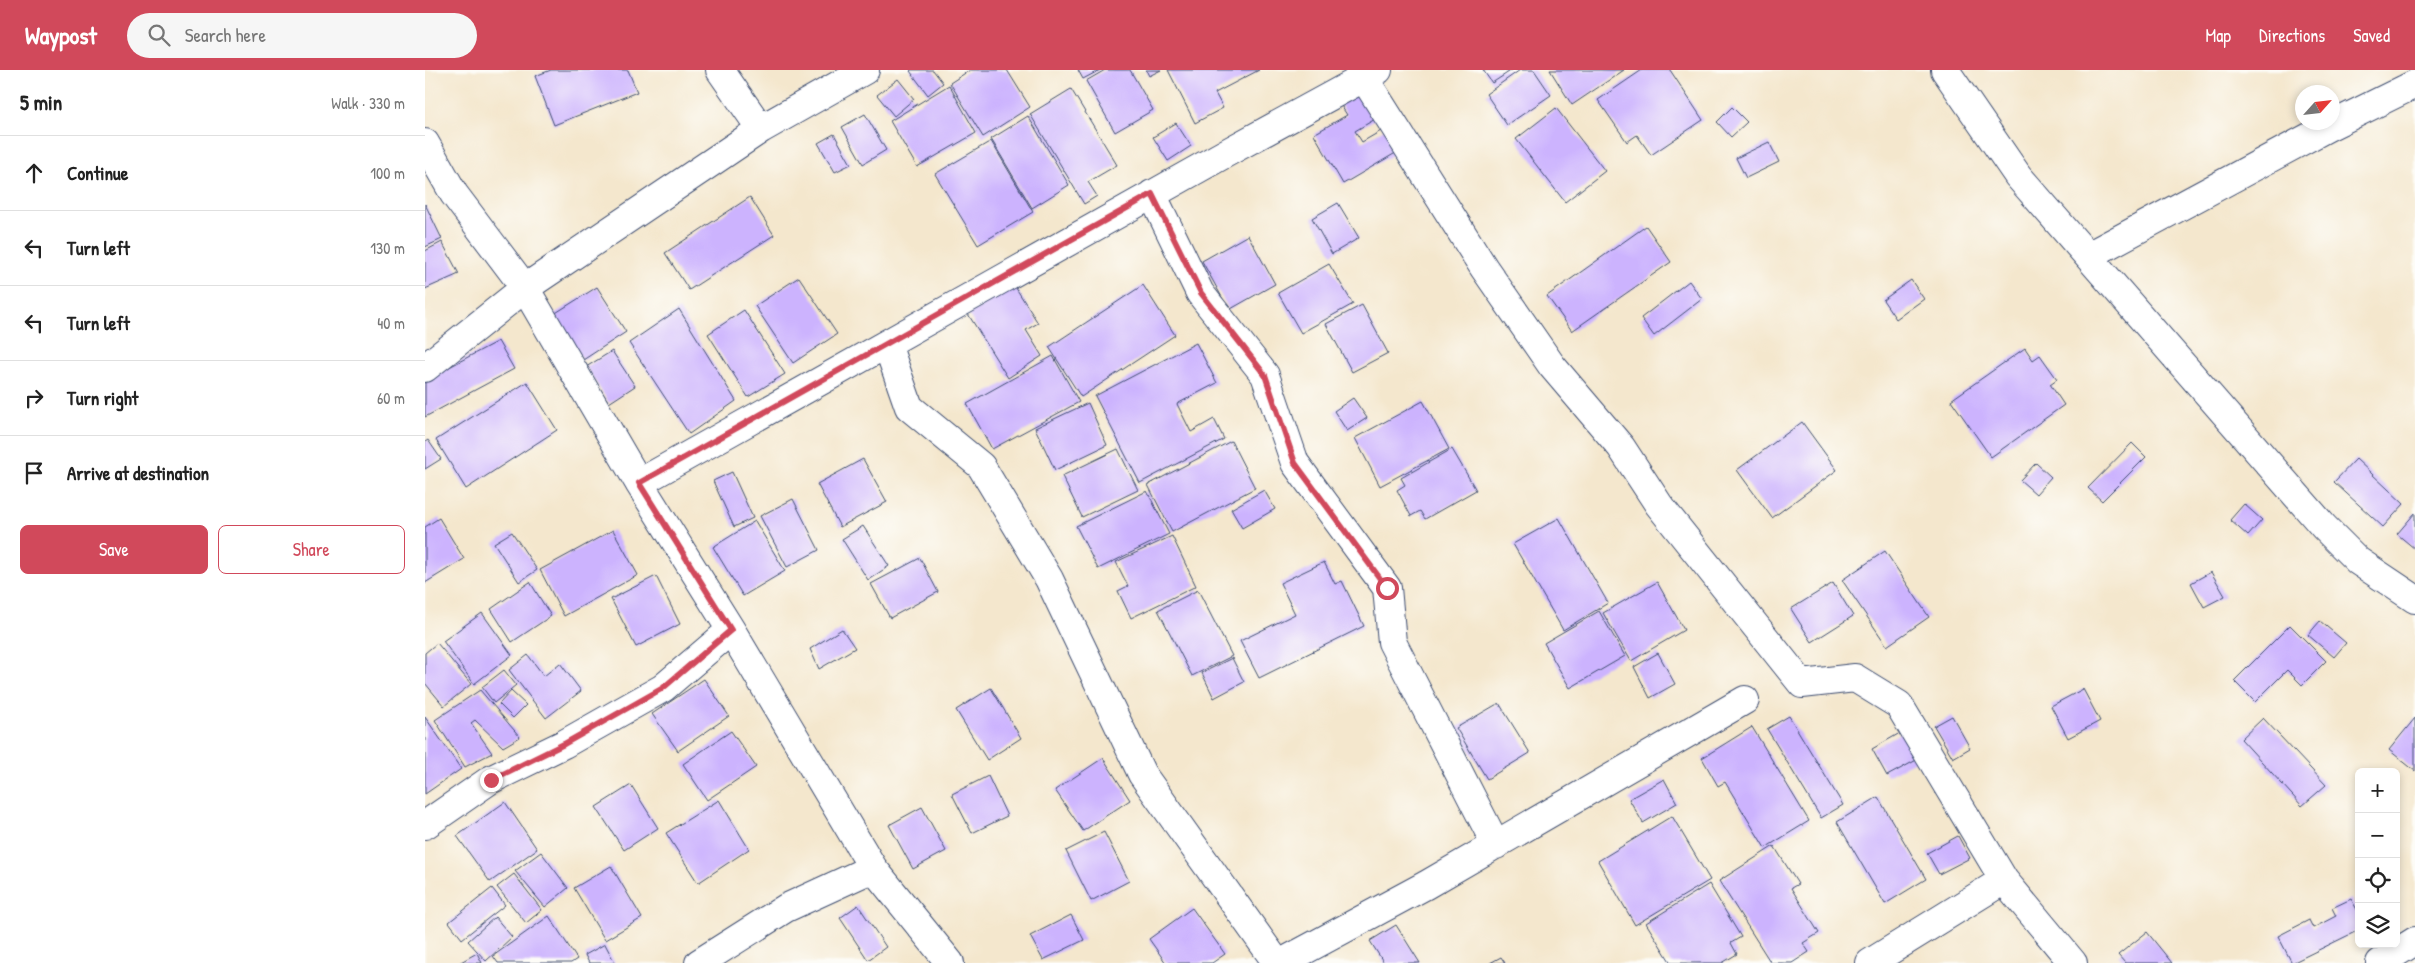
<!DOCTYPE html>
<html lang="en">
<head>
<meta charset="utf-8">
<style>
  body { margin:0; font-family:"Patrick Hand",sans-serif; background:#f6f6f6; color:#222 }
  .controls { position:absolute; right:15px; bottom:15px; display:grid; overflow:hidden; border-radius:8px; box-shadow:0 2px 8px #0003 }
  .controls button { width:45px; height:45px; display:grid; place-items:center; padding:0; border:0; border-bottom:1px solid #e0e0e0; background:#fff; color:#222; font:25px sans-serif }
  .compass { position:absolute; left:1870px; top:15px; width:45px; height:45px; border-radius:50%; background:#fff; box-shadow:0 2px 8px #0003; rotate:63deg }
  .stop { position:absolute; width:15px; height:15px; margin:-11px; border:4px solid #d1495b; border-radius:50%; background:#fff }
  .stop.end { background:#d1495b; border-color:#fff; box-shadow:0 1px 5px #0008 }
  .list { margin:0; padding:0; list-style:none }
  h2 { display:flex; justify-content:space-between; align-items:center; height:65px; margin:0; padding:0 20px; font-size:21px }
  h2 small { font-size:16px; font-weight:400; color:#767676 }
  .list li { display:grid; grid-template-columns:32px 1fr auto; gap:15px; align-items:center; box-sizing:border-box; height:75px; padding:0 20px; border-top:1px solid #e0e0e0 }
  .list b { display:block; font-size:19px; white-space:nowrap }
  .list em { font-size:16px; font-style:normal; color:#767676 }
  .actions { display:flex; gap:10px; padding:15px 20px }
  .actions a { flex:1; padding:11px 0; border:1px solid #d1495b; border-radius:8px; text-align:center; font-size:18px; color:#d1495b }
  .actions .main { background:#d1495b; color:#fff }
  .icon { flex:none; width:28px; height:28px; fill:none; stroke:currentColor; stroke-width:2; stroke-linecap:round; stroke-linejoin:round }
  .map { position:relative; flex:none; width:1990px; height:893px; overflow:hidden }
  header { display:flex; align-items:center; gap:30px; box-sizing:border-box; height:70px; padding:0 25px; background:#d1495b; color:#fff }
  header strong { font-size:24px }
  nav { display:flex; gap:28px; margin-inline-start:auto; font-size:18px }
  .search { width:350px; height:45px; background:#f6f6f6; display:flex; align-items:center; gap:12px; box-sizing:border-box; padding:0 18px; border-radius:28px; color:#767676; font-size:19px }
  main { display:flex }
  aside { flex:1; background:#fff }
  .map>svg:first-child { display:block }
  .building { fill:#ccb3fe }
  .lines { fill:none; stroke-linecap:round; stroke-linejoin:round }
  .minor-casing { stroke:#3c4b6f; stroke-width:30 }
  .minor { stroke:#fff; stroke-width:28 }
  .route { stroke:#d1495b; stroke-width:6 }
</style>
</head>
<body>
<header>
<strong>Waypost</strong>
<div class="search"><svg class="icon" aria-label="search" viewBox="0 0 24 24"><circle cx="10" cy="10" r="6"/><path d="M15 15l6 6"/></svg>Search here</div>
<nav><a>Map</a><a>Directions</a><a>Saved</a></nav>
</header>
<main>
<aside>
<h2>5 min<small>Walk · 330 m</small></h2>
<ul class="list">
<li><svg class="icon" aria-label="ahead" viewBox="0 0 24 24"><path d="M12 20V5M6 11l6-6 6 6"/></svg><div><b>Continue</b></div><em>100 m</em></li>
<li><svg class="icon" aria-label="left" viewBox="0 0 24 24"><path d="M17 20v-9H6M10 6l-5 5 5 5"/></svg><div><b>Turn left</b></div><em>130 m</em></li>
<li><svg class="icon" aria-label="left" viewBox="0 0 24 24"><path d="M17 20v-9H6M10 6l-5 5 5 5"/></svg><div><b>Turn left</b></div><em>40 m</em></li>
<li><svg class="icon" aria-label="right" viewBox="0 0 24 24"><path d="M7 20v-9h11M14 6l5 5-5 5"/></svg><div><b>Turn right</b></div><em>60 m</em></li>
<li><svg class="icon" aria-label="arrive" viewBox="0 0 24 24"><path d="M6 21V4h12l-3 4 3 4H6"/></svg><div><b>Arrive at destination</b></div></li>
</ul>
<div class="actions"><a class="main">Save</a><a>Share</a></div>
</aside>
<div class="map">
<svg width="1990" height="893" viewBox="0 0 1990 893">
  <rect width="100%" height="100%" fill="#fdfcf7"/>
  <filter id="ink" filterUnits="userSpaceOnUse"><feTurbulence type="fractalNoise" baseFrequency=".02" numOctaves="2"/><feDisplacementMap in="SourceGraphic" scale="10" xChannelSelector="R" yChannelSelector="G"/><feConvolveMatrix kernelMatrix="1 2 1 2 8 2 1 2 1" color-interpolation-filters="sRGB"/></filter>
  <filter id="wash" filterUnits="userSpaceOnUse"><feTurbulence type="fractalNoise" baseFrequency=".0096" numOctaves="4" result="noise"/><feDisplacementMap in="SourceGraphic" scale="20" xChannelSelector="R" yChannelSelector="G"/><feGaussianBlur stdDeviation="1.12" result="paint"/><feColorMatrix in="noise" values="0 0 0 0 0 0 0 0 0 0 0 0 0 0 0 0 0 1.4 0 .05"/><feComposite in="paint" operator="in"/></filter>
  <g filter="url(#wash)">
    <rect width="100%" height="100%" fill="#f4e7cd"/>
    <g id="blocks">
      <path class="building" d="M126 0H203L212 22 129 55 110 6Z
        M486 0H508L518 13 503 25 485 1Z
        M545 0H582L605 37 558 67 525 13Z
        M653 0H675L658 9Z
        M680 0H705L728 40 690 62 661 11Z
        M721 0H736L724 6Z
        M743 0H834L790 23 798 38 770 53Z
        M1058 0H1087L1067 13Z
        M1095 0H1109L1126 25 1082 55 1061 24Z
        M1125 0H1199L1147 35Z
        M1217 0H1245L1278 50 1226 85 1212 65 1202 72 1173 30Z
        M473 9 489 29 469 46 452 25Z
        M524 15 551 63 492 97 465 51Z
        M646 19 692 95 663 112 672 126 659 134 605 44Z
        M936 21 952 48 930 61 937 72 961 58 974 81 918 114 889 64 922 45 915 34Z
        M1307 37 1322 52 1306 67 1292 52Z
        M1131 38 1180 101 1140 132 1091 69Z
        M440 44 461 80 438 94 417 57Z
        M603 46 644 115 607 138 566 69Z
        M751 53 766 76 743 91 728 67Z
        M409 64 426 94 410 102 393 73Z
        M566 71 608 142 553 175 510 104Z
        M1344 72 1354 92 1321 108 1311 88Z
        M325 127 349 165 264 220 240 183Z
        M913 133 934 168 907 184 887 148Z
        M0 134 17 169 0 177Z
        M1221 156 1246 192 1147 261 1122 226Z
        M823 165 850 214 804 240 777 191Z
        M17 172 34 204 0 219V181Z
        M904 194 928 234 876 263 853 223Z
        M374 207 412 264 368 293 330 236Z
        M1486 210 1499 229 1471 249 1458 230Z
        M1264 211 1277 229 1229 266 1216 248Z
        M589 215 613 253 601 260 617 286 583 308 543 244Z
        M718 215 750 265 656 327 624 277Z
        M172 217 201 262 158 290 129 244Z
        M937 235 963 283 927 302 901 254Z
        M254 239 311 331 264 364 204 273Z
        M319 240 360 304 323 327 283 264Z
        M73 271 89 299 0 347V310Z
        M771 273 792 313 752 334 766 362 789 349 799 369 715 413 670 326Z
        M1600 278 1608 290 1615 285 1632 309 1625 314 1639 335 1566 387 1526 330Z
        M187 281 210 316 184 333 161 297Z
        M628 286 654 332 567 379 542 334Z
        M102 312 132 360 41 419 11 370Z
        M928 328 942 348 922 361 909 341Z
        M998 331 1024 379 955 416 930 368Z
        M663 333 682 375 630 400 610 358Z
        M1377 352 1412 400 1347 448 1312 400Z
        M3 370 16 389 0 399V372Z
        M806 371 830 418 747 462 723 415Z
        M1707 373 1721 387 1677 431 1663 418Z
        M693 379 713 420 657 447 637 406Z
        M1027 379 1051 420 1000 449 995 441 986 446 972 420 980 415 976 408Z
        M438 389 462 432 415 457 392 414Z
        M1931 389 1979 434 1958 457 1909 412Z
        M1611 393 1626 407 1611 424 1595 410Z
        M307 402 328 448 309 457 288 411Z
        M839 420 850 439 817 458 806 439Z
        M722 421 744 464 673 499 651 456Z
        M368 429 394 480 362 497 335 446Z
        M1819 434 1837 450 1823 466 1805 450Z
        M1990 443V479L1972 464Z
        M14 448 39 489 0 513V457Z
        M1134 448 1183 533 1138 560 1088 474Z
        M330 451 360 501 318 526 288 477Z
        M438 456 464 496 443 510 417 469Z
        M188 460 213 505 139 546 115 500Z
        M87 462 112 500 94 512 69 473Z
        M747 466 771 516 706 548 693 521 703 516 691 492Z
        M1460 481 1504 547 1462 576 1417 510Z
        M495 488 513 522 465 548 446 514Z
        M899 492 910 514 917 511 939 556 834 608 815 571 870 544 855 513Z
        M1786 502 1800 526 1779 537 1766 513Z
        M231 506 255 554 211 577 186 529Z
        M105 512 126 546 87 572 66 539Z
        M1232 512 1259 560 1206 591 1178 543Z
        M1408 513 1428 546 1387 572 1366 539Z
        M773 520 807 586 767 606 733 540Z
        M1174 541 1200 586 1145 618 1119 573Z
        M57 543 87 585 49 614 18 571Z
        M1895 551 1921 573 1909 587 1883 565Z
        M1865 555 1901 591 1877 615 1862 600 1830 632 1809 611Z
        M417 559 430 578 394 599 385 579Z
        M12 573 46 614 19 636 0 613V583Z
        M1233 583 1250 614 1225 628 1209 597Z
        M103 585 119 606 135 593 156 621 121 648 84 600Z
        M807 588 819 612 789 628 777 603Z
        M79 600 91 615 69 633 57 617Z
        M279 609 304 646 253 681 227 644Z
        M566 618 596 668 562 690 531 640Z
        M1658 619 1675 651 1643 668 1626 636Z
        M55 620 95 667 78 677 50 650 46 653 67 683 40 697 10 650Z
        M86 621 101 635 88 648 74 634Z
        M1074 633 1105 683 1062 709 1031 658Z
        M1364 646 1418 735 1396 748 1342 659Z
        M1527 646 1545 678 1528 688 1509 656Z
        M0 647 36 699 0 724Z
        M1838 648 1901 715 1877 736 1816 669Z
        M1990 648V701L1964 680Z
        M1327 657 1384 751 1340 778 1300 712 1293 716 1277 688Z
        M1482 659 1497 687 1462 706 1447 679Z
        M306 661 331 697 282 730 258 694Z
        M678 688 705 730 658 761 630 720Z
        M563 706 582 746 547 763 527 724Z
        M1239 709 1252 733 1218 753 1204 729Z
        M206 715 233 758 199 780 171 737Z
        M1453 727 1501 809 1460 834 1412 752Z
        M294 730 324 779 273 813 241 763Z
        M80 732 112 779 65 812 32 766Z
        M497 737 521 781 488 799 464 755Z
        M1247 746 1285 810 1210 855 1173 791Z
        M679 762 704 811 666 831 641 781Z
        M1533 766 1545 788 1514 804 1502 783Z
        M1349 776 1373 814 1366 818 1394 863 1378 873 1384 882 1367 893H1346L1294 811Z
        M116 782 143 818 120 837 90 801Z
        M186 796 217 848 180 870 149 818Z
        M89 804 117 840 101 853 72 817Z
        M1284 814 1316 867 1306 873 1312 884 1297 893H1246L1221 853Z
        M67 818 80 835 37 869 24 852Z
        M1926 829 1934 843V860L1867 893 1853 866 1884 850 1888 858 1911 846 1907 838Z
        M433 835 461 877 443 890 415 848Z
        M767 838 800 884 787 893H741L724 869Z
        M646 845 659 870 618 890 605 866Z
        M124 846 152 889 146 893H73L68 886Z
        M70 847 87 867 61 891 43 871Z
        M971 855 995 893H959L945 871Z
        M1722 862 1747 893H1700L1693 885Z
        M180 874 190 893H164L160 885Z
        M52 883 57 893H34Z
        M1076 887 1080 893H1065Z"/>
    </g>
  </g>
  <g filter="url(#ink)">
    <use href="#blocks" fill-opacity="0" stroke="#3c4b6f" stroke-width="1"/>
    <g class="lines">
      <defs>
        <path id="minor" d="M295 0 336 59
          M934 0 1059 198 1127 296 1196 377 1234 435 1377 614 1430 608 1474 635 1579 810 1648 893
          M1520 0 1593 106 1899 457 1933 491 1990 529
          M0 73 29 124 100 218 214 413 306 560 448 798 525 893
          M727 124 775 223 840 305 870 393 962 518 967 572 1071 775
          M1663 186 1903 57 1990 14
          M462 274 484 337 556 396 624 509 717 704 852 893
          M0 298 100 218 336 59 440 0
          M214 413 803 82 953 0
          M0 755 65 710 139 674 238 618 306 560
          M274 893 361 838 448 798
          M856 893 1001 815 1320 630
          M1445 893 1579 810
          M1955 893 1990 871"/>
      </defs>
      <use href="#minor" class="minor-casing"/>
      <use href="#minor" class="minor"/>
    </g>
  </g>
  <g class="lines" filter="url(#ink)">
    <path class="route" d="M66 710 139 674 238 618 306 560 214 413 727 124 776 223 840 305 870 393 962 518"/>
  </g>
</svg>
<div class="controls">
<button>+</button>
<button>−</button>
<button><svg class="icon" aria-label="locate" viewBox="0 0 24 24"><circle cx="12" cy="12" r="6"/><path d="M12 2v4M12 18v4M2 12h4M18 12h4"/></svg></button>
<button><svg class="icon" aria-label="layers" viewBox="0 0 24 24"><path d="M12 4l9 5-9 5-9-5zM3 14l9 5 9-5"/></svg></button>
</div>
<svg class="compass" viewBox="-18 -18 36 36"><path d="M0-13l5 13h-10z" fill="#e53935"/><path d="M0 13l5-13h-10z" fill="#767676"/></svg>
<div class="stop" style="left:962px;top:518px"></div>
<div class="stop end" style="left:66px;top:710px"></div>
</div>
</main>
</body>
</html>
